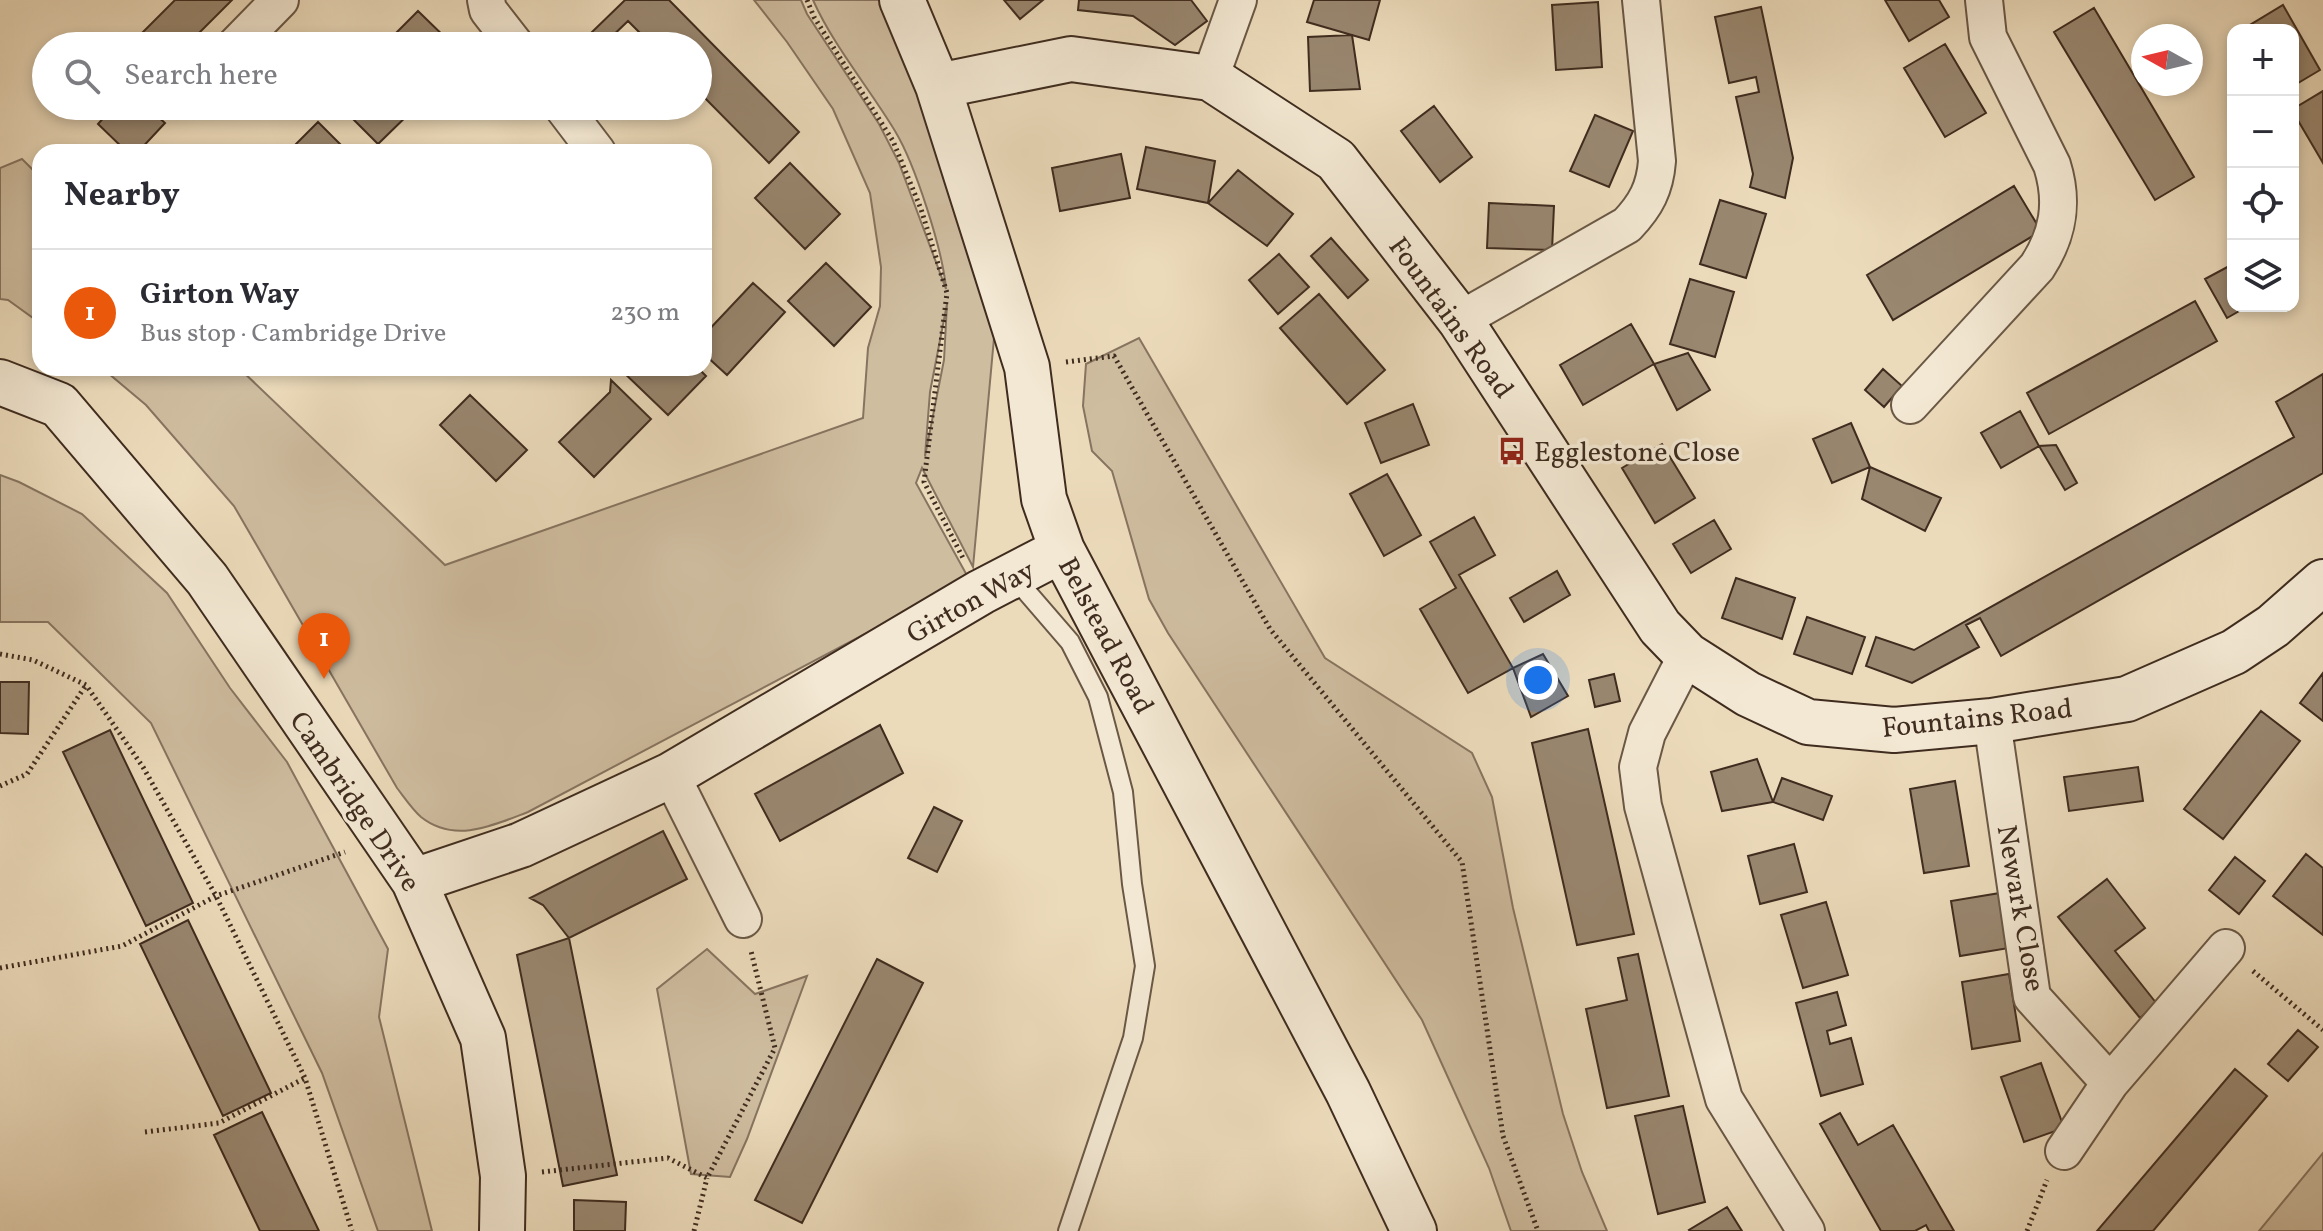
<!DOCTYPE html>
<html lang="en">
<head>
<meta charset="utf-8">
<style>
  body { margin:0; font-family:Vollkorn,serif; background:#f7f7f7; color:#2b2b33 }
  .controls { position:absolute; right:24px; top:24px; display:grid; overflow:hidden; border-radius:16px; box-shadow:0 4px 12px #0003 }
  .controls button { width:72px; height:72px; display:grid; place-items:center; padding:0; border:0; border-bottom:2px solid #e1e1e2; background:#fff; color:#2b2b33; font:40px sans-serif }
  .compass { position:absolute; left:2131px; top:24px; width:72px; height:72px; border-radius:50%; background:#fff; box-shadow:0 4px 12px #0003; rotate:278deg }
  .you { position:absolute; left:1538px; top:680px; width:28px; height:28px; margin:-20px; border:6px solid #fff; border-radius:50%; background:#1a73e8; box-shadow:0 0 0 12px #1a73e833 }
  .badge { display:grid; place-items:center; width:52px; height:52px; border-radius:50%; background:#ea580c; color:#fff; font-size:26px; font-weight:700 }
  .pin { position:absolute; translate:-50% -66px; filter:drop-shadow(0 2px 4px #0008) }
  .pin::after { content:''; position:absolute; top:42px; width:28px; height:24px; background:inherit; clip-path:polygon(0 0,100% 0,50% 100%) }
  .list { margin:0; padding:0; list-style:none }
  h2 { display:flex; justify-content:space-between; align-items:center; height:104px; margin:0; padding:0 32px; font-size:34px }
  h2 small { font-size:26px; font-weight:400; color:#7c7c81 }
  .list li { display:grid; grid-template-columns:52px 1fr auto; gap:24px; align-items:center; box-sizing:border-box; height:128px; padding:0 32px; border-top:2px solid #e1e1e2 }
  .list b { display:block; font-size:30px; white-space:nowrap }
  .list p { margin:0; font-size:26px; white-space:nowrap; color:#7c7c81 }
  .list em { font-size:26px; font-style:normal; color:#7c7c81 }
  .icon { flex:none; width:44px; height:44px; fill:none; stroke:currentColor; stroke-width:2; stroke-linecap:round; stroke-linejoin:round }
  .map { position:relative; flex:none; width:2323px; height:1231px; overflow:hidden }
  .search { position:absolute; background:#fff; box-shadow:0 4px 12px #0003; left:32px; top:32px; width:680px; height:88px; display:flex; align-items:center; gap:20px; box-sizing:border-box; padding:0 28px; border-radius:44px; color:#7c7c81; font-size:30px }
  .panel { position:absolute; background:#fff; box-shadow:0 4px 12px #0003; left:32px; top:144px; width:680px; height:232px; border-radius:24px }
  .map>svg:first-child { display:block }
  .green { fill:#cfbda0; stroke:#877460; stroke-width:2; fill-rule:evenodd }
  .building { fill:#998770; stroke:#3f2c1f; stroke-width:2 }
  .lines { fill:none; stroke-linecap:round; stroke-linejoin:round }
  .lane-casing { stroke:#6a5846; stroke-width:22 }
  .street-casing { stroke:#6a5846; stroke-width:40 }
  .secondary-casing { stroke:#3f2c1f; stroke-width:48 }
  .path { stroke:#3f2c1f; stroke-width:5; stroke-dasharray:2 4; stroke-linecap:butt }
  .lane { stroke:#f3e8d3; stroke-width:18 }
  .street { stroke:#f3e8d3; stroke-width:36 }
  .secondary { stroke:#f3e8d3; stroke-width:44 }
  .labels { text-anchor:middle; stroke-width:7; stroke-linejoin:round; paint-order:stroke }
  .street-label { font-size:28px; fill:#3f2c1f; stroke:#f3e8d3 }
  .poi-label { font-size:28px; fill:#3f2c1f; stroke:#f3e8d3; text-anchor:start }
</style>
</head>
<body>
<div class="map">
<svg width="2323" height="1231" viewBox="0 0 2323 1231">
  <rect width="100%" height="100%" fill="#ecdbbb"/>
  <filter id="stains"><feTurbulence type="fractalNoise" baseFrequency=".0025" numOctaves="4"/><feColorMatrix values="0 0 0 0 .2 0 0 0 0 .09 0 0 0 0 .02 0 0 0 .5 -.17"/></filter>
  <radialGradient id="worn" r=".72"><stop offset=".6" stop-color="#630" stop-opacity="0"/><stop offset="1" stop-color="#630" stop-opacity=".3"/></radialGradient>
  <path class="green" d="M754 0H801L807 14 879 124 899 163 946 289C943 251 915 164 895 131 869 88 833 45 813 0H908L1002 251 973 567 922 468 916 483 969 579 528 812C494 825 455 844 421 817 412 809 404 797 397 788L234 506 146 405 102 368H239L445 565 863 418 868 348 880 306 881 267 870 193 833 109 787 42ZM947 304 944 360 925 456 930 392Z
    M22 159 40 177V323L8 300 0 299V168Z
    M1139 338 1325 658 1472 753 1492 797 1513 908 1563 1114 1582 1172 1607 1231H1511L1489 1168 1422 1020 1168 633 1149 599 1112 471 1092 451 1083 406 1086 364Z
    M0 475 19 482 82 514 167 593 230 688 287 762 388 949 379 1017 432 1231H378L322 1073 151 723 48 622H0Z
    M707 949 755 994 807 976 747 1139 730 1177 691 1174 657 989Z
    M2323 1153V1231H2259Z"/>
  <path class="building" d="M175 0H232L186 46H129Z
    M625 0H669L799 132 769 163 698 91V46H653L628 21 603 45 591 33Z
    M1004 0H1043L1020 19Z
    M1079 0H1191L1207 21 1175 45 1133 16 1078 10Z
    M1314 0H1380L1369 40 1307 22Z
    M1885 0H1939L1949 17 1909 41Z
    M1598 2 1602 67 1556 70 1552 5Z
    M2283 5 2320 70 2293 86V30L2245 28Z
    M1761 7 1793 158 1785 198 1750 187 1753 174 1736 97 1759 92 1756 77 1729 83 1715 17Z
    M2094 8 2194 177 2155 200 2054 32Z
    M418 11 454 46H395L389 40Z
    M1352 35 1360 89 1310 91 1308 37Z
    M1945 44 1986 113 1945 137 1904 68Z
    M2323 91V163L2293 112V109Z
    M114 106H146L165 123 138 152H127L98 124Z
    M340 106H417L378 144Z
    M1434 106 1472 157 1440 182 1401 131Z
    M1595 115 1633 131 1609 187 1570 171Z
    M318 122 348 152H288Z
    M1146 147 1215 161 1208 203 1137 189Z
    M1121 154 1130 198 1060 211 1052 168Z
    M790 163 840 214 805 249 755 198Z
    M1238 170 1293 214 1267 246 1208 203Z
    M2014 186 2041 231 1893 320 1867 275Z
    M1720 200 1766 214 1746 278 1700 264Z
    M1489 203 1554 206 1552 250 1487 248Z
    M1331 238 1368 280 1348 298 1311 256Z
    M1279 254 1309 287 1278 314 1249 280Z
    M826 263 871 307 834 346 788 301Z
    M2233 264V306H2248L2227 318 2205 279Z
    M1690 279 1734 292 1715 357 1670 344Z
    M753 283 785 312 727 375 704 354V335Z
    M1319 294 1385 370 1347 404 1280 328Z
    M2195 301 2217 341 2049 434 2027 393Z
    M1631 324 1654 364 1583 405 1560 365Z
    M1688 353 1710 390 1677 410 1654 364Z
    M619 368H698L706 376 668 415Z
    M1883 369 1902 386 1884 407 1865 390Z
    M2323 374V473L2001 656 1980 618 1966 625 1979 647 1912 683 1866 666 1876 637 1914 650 2294 437 2276 402Z
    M611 380 651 419 594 477 559 442 610 392Z
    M470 395 527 450 496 481 440 425Z
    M1413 404 1429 445 1381 463 1365 423Z
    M2020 411 2039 446 2001 468 1981 433Z
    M1851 423 1870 467 1832 483 1813 439Z
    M1662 444 1695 498 1655 523 1622 468Z
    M2056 445 2077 483 2065 490 2039 446Z
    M1870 467 1941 498 1925 531 1862 499Z
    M1387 474 1421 535 1384 556 1350 494Z
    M1474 517 1495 555 1459 575 1513 668 1468 693 1420 609 1456 588 1430 542Z
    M1714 520 1731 549 1691 573 1673 544Z
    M1557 571 1570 595 1524 622 1510 598Z
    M1736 578 1795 598 1782 639 1722 618Z
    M1807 617 1865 637 1852 674 1794 654Z
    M1543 654 1568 696 1531 717 1513 668Z
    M2323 673V721L2300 703Z
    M1614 674 1620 701 1595 707 1589 680Z
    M0 682H29L28 734 0 733Z
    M2261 711 2300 741 2223 839 2184 809Z
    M880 725 903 773 780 841 755 794Z
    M1588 729 1634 934 1577 945 1532 743Z
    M110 730 193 903 146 926 63 752Z
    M1757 759 1773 802 1722 811 1711 772Z
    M2138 767 2143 801 2069 811 2064 777Z
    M1782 778 1832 796 1823 820 1773 802Z
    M1955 781 1969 866 1924 873 1910 789Z
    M934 807 962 821 937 872 908 858Z
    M663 831 687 879 569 938 543 905 530 898Z
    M1794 844 1807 892 1760 904 1748 856Z
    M2306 854 2323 868V935L2273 896Z
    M2235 857 2265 881 2239 914 2209 890Z
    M2107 879 2145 928 2115 951 2157 1004 2140 1018 2058 917Z
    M2000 893 2009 948 1960 956 1951 901Z
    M1826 902 1848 975 1803 988 1781 915Z
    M188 920 271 1093 223 1116 140 944Z
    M569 938 617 1175 563 1186 517 955Z
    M1638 954 1669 1096 1607 1108 1586 1009 1627 1000 1618 958Z
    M877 959 923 983 802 1223 755 1200Z
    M2009 974 2020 1041 1972 1049 1962 982Z
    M1837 992 1846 1025 1827 1031 1830 1044 1851 1038 1863 1084 1821 1096 1796 1003Z
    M2298 1030 2318 1047 2288 1081 2268 1064Z
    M2041 1063 2064 1128 2024 1142 2001 1077Z
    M2235 1069 2267 1096 2153 1231H2097Z
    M1683 1106 1705 1202 1658 1214 1635 1116Z
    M262 1112 319 1231H260L214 1135Z
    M1840 1113 1858 1145 1893 1125 1954 1231H1929L1926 1225 1915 1231H1881L1820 1124Z
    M574 1200 626 1202 625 1231H574Z
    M1727 1207 1742 1231H1690L1689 1230Z"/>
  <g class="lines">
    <defs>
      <path id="lane" d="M1013 576 1070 642 1098 697 1123 792 1132 884 1145 966 1133 1038 1068 1231"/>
      <path id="street" d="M486 0 488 10 516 46
        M235 46 280 0
        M1210 78 1238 0
        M562 106 597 152
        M1460 320 1627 225C1646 205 1655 188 1657 161L1641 0
        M1910 405 2037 267C2058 235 2064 203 2052 165L1988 37 1984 0
        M1687 655 1647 733 1638 767 1643 806 1724 1099 1806 1231
        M1992 721 2032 997 2110 1083 2226 948
        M671 775 743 919
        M2064 1151 2110 1083"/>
      <path id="secondary" d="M902 0 938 86 1027 367 1044 499 1062 550 1348 1092 1414 1231
        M938 86 1071 59 1210 78 1336 160 1460 320 1660 627 1687 655 1748 694 1808 722 1894 730 1992 721 2127 699 2234 652 2273 626 2323 582
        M0 382 59 405 207 579 414 881 483 1038 503 1176 502 1231
        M414 881 521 845 671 775 981 592 1062 550"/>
    </defs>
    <use href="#lane" class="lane-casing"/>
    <use href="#street" class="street-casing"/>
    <use href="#secondary" class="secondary-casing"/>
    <path class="path" d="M807 0 814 17 893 141 921 209 947 293 924 482 964 560
      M1066 362 1114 356 1270 629 1462 862 1503 1136 1538 1231
      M0 654 33 660 86 685 143 767 216 896 305 1078 352 1231
      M0 786 27 774 86 685
      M0 968 122 946 216 896 345 852
      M2253 971 2323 1030
      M145 1132 219 1123 305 1078
      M542 1172 668 1158 707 1178 775 1048 751 951
      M694 1231 707 1178
      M2027 1231 2047 1180"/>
    <use href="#lane" class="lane"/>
    <use href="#street" class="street"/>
    <use href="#secondary" class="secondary"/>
  </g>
  <defs>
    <symbol id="bus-bare" viewBox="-9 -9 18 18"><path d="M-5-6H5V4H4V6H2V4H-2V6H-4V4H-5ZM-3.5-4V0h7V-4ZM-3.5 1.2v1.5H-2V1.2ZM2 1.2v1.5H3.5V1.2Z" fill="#8f2418" stroke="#f3e8d3" stroke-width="2.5" paint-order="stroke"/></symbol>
  </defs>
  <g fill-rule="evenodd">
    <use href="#bus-bare" x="1492" y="431" width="40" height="40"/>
  </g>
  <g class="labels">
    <g class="street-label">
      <text transform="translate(1452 317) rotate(54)" y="10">Fountains Road</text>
      <text transform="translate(970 601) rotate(-29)" y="10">Girton Way</text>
      <text transform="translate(1107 635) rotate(62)" y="10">Belstead Road</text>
      <text transform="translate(1977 717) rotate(-6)" y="10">Fountains Road</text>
      <text transform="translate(356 801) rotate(56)" y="10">Cambridge Drive</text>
      <text transform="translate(2022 908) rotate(80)" y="10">Newark Close</text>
    </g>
    <g class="poi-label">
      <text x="1534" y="461">Egglestone Close</text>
    </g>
  </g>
  <rect width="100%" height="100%" filter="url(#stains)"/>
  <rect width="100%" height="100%" fill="url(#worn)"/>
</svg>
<div class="controls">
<button>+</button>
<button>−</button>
<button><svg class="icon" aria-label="locate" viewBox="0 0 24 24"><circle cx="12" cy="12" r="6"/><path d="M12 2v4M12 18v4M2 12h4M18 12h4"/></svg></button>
<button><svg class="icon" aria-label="layers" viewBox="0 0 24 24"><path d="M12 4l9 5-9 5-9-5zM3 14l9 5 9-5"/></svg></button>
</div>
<svg class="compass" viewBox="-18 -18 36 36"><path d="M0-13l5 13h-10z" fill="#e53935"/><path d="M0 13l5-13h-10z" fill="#7c7c81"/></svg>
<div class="you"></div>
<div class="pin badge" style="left:324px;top:679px">1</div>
<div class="search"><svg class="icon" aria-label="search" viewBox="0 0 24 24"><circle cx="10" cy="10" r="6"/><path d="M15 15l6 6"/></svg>Search here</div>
<section class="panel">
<h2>Nearby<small></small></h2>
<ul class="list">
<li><span class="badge">1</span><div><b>Girton Way</b><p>Bus stop · Cambridge Drive</p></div><em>230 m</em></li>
</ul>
</section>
</div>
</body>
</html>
